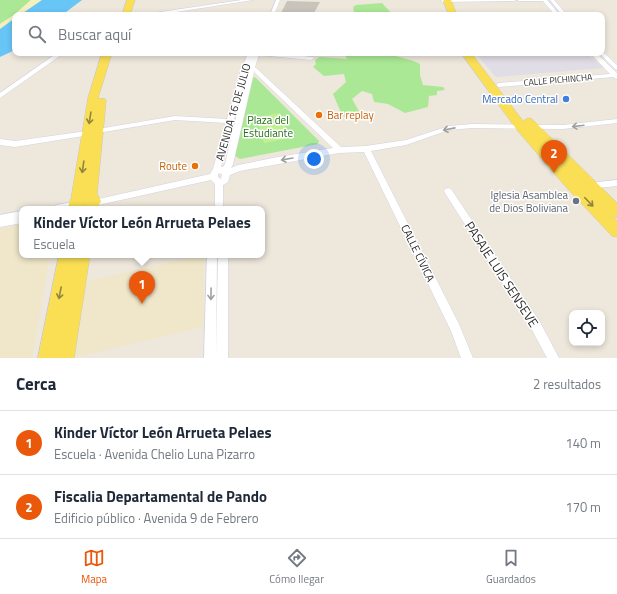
<!DOCTYPE html>
<html lang="es">
<head>
<meta charset="utf-8">
<style>
  body { margin:0; font-family:"Titillium Web",sans-serif; background:#f2f2f3; color:#1f2937 }
  .controls { position:absolute; right:12px; bottom:12px; display:grid; overflow:hidden; border-radius:8px; box-shadow:0 2px 6px #0003 }
  .controls button { width:36px; height:36px; display:grid; place-items:center; padding:0; border:0; border-bottom:1px solid #e0e1e3; background:#fff; color:#1f2937; font:20px sans-serif }
  .you { position:absolute; left:314px; top:159px; width:14px; height:14px; margin:-10px; border:3px solid #fff; border-radius:50%; background:#1a73e8; box-shadow:0 0 0 6px #1a73e833 }
  .badge { display:grid; place-items:center; width:26px; height:26px; border-radius:50%; background:#ea580c; color:#fff; font-size:13px; font-weight:700 }
  .pin { position:absolute; translate:-50% -33px; filter:drop-shadow(0 1px 2px #0008) }
  .pin::after { content:''; position:absolute; top:21px; width:14px; height:12px; background:inherit; clip-path:polygon(0 0,100% 0,50% 100%) }
  .popup { position:absolute; left:19px; top:206px; width:246px; height:52px; box-sizing:border-box; display:grid; place-content:center; border-radius:8px; background:#fff; filter:drop-shadow(0 1px 3px #0005); font-size:13px; white-space:nowrap; color:#747a83 }
  .popup b { font-size:15px; color:#1f2937 }
  .popup::after { content:''; position:absolute; left:50%; top:100%; margin-left:-8px; border:8px solid transparent; border-top-color:#fff }
  .list { margin:0; padding:0; list-style:none }
  h2 { display:flex; justify-content:space-between; align-items:center; height:52px; margin:0; padding:0 16px; font-size:17px }
  h2 small { font-size:13px; font-weight:400; color:#747a83 }
  .list li { display:grid; grid-template-columns:26px 1fr auto; gap:12px; align-items:center; box-sizing:border-box; height:64px; padding:0 16px; border-top:1px solid #e0e1e3 }
  .list b { display:block; font-size:15px; white-space:nowrap }
  .list p { margin:0; font-size:13px; white-space:nowrap; color:#747a83 }
  .list em { font-size:13px; font-style:normal; color:#747a83 }
  .icon { flex:none; width:22px; height:22px; fill:none; stroke:currentColor; stroke-width:2; stroke-linecap:round; stroke-linejoin:round }
  .map { position:relative; flex:none; width:617px; height:358px; overflow:hidden }
  .search { position:absolute; background:#fff; box-shadow:0 2px 6px #0003; left:12px; right:12px; top:12px; height:44px; display:flex; align-items:center; gap:10px; box-sizing:border-box; padding:0 14px; border-radius:8px; color:#747a83; font-size:15px }
  .sheet { height:180px; background:#fff }
  nav { display:flex; justify-content:space-around; align-items:center; box-sizing:border-box; height:56px; border-top:1px solid #e0e1e3; background:#fff; font-size:11px; color:#747a83 }
  nav a { display:grid; justify-items:center; gap:2px }
  nav .on { color:#ea580c }
  .map>svg:first-child { display:block }
  .industrial { fill:#e0dde6 }
  .education { fill:#f0e7ca }
  .green { fill:#abe895 }
  .sand { fill:#f5f0bd }
  .pitch { fill:#c0f090 }
  .water { fill:#68c6f7 }
  .building { fill:#c9c4bb }
  .lines { fill:none; stroke-linecap:round; stroke-linejoin:round }
  .street-casing { stroke:#d1d3e5; stroke-width:1 }
  .secondary-casing { stroke:#d1d3e5; stroke-width:1 }
  .primary-casing { stroke:#c8c8c8; stroke-width:1 }
  .street { fill:#fff; fill-rule:evenodd }
  .secondary { fill:#fff; fill-rule:evenodd }
  .primary { fill:#fadf55; fill-rule:evenodd }
  .oneway { stroke:#928540 }
  .oneway2 { stroke:#a0a0a0 }
  .shop-dot { fill:#3f7fe0; stroke:#fff; stroke-width:1.5 }
  .food-dot { fill:#e8710a; stroke:#fff; stroke-width:1.5 }
  .worship-dot { fill:#6b7280; stroke:#fff; stroke-width:1.5 }
  .labels { text-anchor:middle; stroke-width:3; stroke-linejoin:round; paint-order:stroke }
  .far-street-label { font-size:9px; fill:#2b2b2b; stroke:#fff }
  .shop-label { font-size:11px; fill:#366cbe; stroke:#fff; text-anchor:end }
  .street-label { font-size:11px; fill:#2b2b2b; stroke:#fff }
  .food-label { font-size:11px; fill:#c56008; stroke:#fff; text-anchor:start }
  .park-label { font-size:11px; fill:#216d15; stroke:#fff }
  .worship-label { font-size:11px; fill:#5b616d; stroke:#fff; text-anchor:end }
  .near-street-label { font-size:13px; fill:#2b2b2b; stroke:#fff }
</style>
</head>
<body>
<div class="map">
<svg width="617" height="358" viewBox="0 0 617 358">
  <rect width="100%" height="100%" fill="#eee7dc"/>
  <path class="industrial" d="M520 53H586L604 68 496 77 478 56Z"/>
  <path class="education" d="M22 224V255H50L32 358H0V229Z
    M204 255 203 327 72 358 84 282Z"/>
  <path class="green" d="M0 0H31L14 15 0 24Z
    M382 3 393 15H348L354 13 353 7 356 5Z
    M344 53C369 53 397 53 420 64V75L423 85 443 87 445 90 437 91V95L429 96 428 107 405 113 388 104 374 102 372 94 362 91 352 99 360 113 357 117 348 118 342 115 333 94 346 82 344 74 324 76 313 67 316 64 315 60 320 57 347 59Z
    M255 77 319 141 318 144 240 159 235 156 253 78Z"/>
  <path class="sand" d="M31 0H42L20 15H15V18L0 29V24L14 15Z"/>
  <path class="pitch" d="M280 113 289 138 264 143 257 117Z"/>
  <path class="water" d="M42 0H82L62 15H20Z
    M15 18V50L0 57V29Z"/>
  <path class="building" d="M287 1 320 2 313 15H280Z"/>
  <g class="lines">
    <defs>
      <path id="street" d="M242 0H253L157 15H145L147 14Z
        M276 0H280L274 15H270Z
        M442 0H516L514 1 443 2 441 1Z
        M517 0H547L560 15H555L543 1H519Z
        M550 0H554L567 15H562Z
        M602 51 617 65V70L615 69 599 53H602Z
        M57 53H64L0 98V93Z
        M248 53H254L250 64 254 53H275L313 57 314 58 311 60 259 55 255 67 341 147 366 146 406 140 449 126 472 124 563 125 617 119V123L563 129 472 128 449 130 406 145 371 151 459 324 473 358H461L451 331 364 152 339 153 240 171 230 175 228 182 223 185V209H215V184L211 180 94 206 91 205 90 203 91 201 94 200 210 174 213 169 226 123 175 120 98 133 94 131 98 129 175 116 227 119 240 73ZM248 67 225 164 223 167H221ZM254 72 333 148 278 157 238 165 231 168 233 164ZM220 173 222 175 221 179 218 177V174Z
        M590 53H596L617 73V79L613 77 499 87 496 85 499 83 610 74Z
        M87 131H90L91 133 90 135 15 147 0 145V139L15 141Z
        M617 180V186L589 189 586 188 585 186 586 184 589 183Z
        M448 188 451 189 540 322 559 358H547L532 330 445 193 444 191 445 189Z
        M207 255H217L216 358H204Z
        M218 255H228V358H216Z"/>
      <path id="secondary" d="M74 202 79 203 80 207 79 209H55L56 205Z
        M22 211V223L0 227V215Z"/>
      <path id="primary" d="M127 0H135L130 15H122Z
        M443 0H451L457 15H449Z
        M102 53H112L98 98 105 99 106 101 97 194 101 201 97 209H83L86 203 81 209H67L71 199 88 98Z
        M461 53H471L523 121 528 118 532 119 617 203V218L612 216 554 156 617 221V237L612 236 566 187 517 130Z
        M59 255H90L74 358H38Z"/>
    </defs>
    <use href="#street" class="street-casing"/>
    <use href="#secondary" class="secondary-casing"/>
    <use href="#primary" class="primary-casing"/>
    <use href="#street" class="street"/>
    <use href="#secondary" class="secondary"/>
    <use href="#primary" class="primary"/>
  </g>
  <defs><path id="oneway-shaft" d="M-6 0H5M1.5-3L5.5 0L1.5 3" fill="none" stroke-width="1.6" stroke-linecap="round" stroke-linejoin="round"/></defs>
  <g class="oneway">
    <use href="#oneway-shaft" transform="translate(90 118) rotate(99)"/>
    <use href="#oneway-shaft" transform="translate(83 167) rotate(98)"/>
    <use href="#oneway-shaft" transform="translate(589 202) rotate(46)"/>
    <use href="#oneway-shaft" transform="translate(60 293) rotate(101)"/>
  </g>
  <g class="oneway2">
    <use href="#oneway-shaft" transform="translate(578 126) rotate(173)"/>
    <use href="#oneway-shaft" transform="translate(449 129) rotate(169)"/>
    <use href="#oneway-shaft" transform="translate(287 159) rotate(170)"/>
    <use href="#oneway-shaft" transform="translate(211 294) rotate(91)"/>
  </g>
  <circle class="shop-dot" cx="566" cy="99" r="4"/>
  <g class="food-dot">
    <circle cx="319" cy="115" r="4"/>
    <circle cx="195" cy="166" r="4"/>
  </g>
  <circle class="worship-dot" cx="576" cy="201" r="4"/>
  <g class="labels">
    <g class="far-street-label">
      <text transform="translate(558 80) rotate(-5)" y="3">CALLE PICHINCHA</text>
    </g>
    <g class="shop-label">
      <text x="558" y="103">Mercado Central</text>
    </g>
    <g class="street-label">
      <text transform="translate(233 112) rotate(-74)" y="4">AVENIDA 16 DE JULIO</text>
      <text transform="translate(418 253) rotate(64)" y="4">CALLE CÍVICA</text>
    </g>
    <g class="food-label">
      <text x="327" y="119">Bar replay</text>
      <text x="187" y="170" text-anchor="end">Route</text>
    </g>
    <g class="park-label">
      <text x="268" y="124">Plaza del<tspan x="268" dy="13">Estudiante</tspan></text>
    </g>
    <g class="worship-label">
      <text x="568" y="199">Iglesia Asamblea<tspan x="568" dy="13">de Dios Boliviana</tspan></text>
    </g>
    <g class="near-street-label">
      <text transform="translate(502 274) rotate(57)" y="5">PASAJE LUIS SENSEVE</text>
    </g>
  </g>
</svg>
<div class="controls">
<button><svg class="icon" aria-label="locate" viewBox="0 0 24 24"><circle cx="12" cy="12" r="6"/><path d="M12 2v4M12 18v4M2 12h4M18 12h4"/></svg></button>
</div>
<div class="you"></div>
<div class="pin badge" style="left:142px;top:304px">1</div>
<div class="popup"><b>Kinder Víctor León Arrueta Pelaes</b>Escuela</div>
<div class="pin badge" style="left:554px;top:173px">2</div>
<div class="search"><svg class="icon" aria-label="search" viewBox="0 0 24 24"><circle cx="10" cy="10" r="6"/><path d="M15 15l6 6"/></svg>Buscar aquí</div>
</div>
<section class="sheet">
<h2>Cerca<small>2 resultados</small></h2>
<ul class="list">
<li><span class="badge">1</span><div><b>Kinder Víctor León Arrueta Pelaes</b><p>Escuela · Avenida Chelio Luna Pizarro</p></div><em>140 m</em></li>
<li><span class="badge">2</span><div><b>Fiscalia Departamental de Pando</b><p>Edificio público · Avenida 9 de Febrero</p></div><em>170 m</em></li>
</ul>
</section>
<nav>
<a class="on"><svg class="icon" aria-label="map" viewBox="0 0 24 24"><path d="M3 6l6-2 6 2 6-2v14l-6 2-6-2-6 2zM9 4v14M15 6v14"/></svg>Mapa</a>
<a><svg class="icon" aria-label="directions" viewBox="0 0 24 24"><path d="M12 3l9 9-9 9-9-9zM9 14v-3h6M13 9l2 2-2 2"/></svg>Cómo llegar</a>
<a><svg class="icon" aria-label="saved" viewBox="0 0 24 24"><path d="M7 4h10v16l-5-4-5 4z"/></svg>Guardados</a>
</nav>
</body>
</html>
